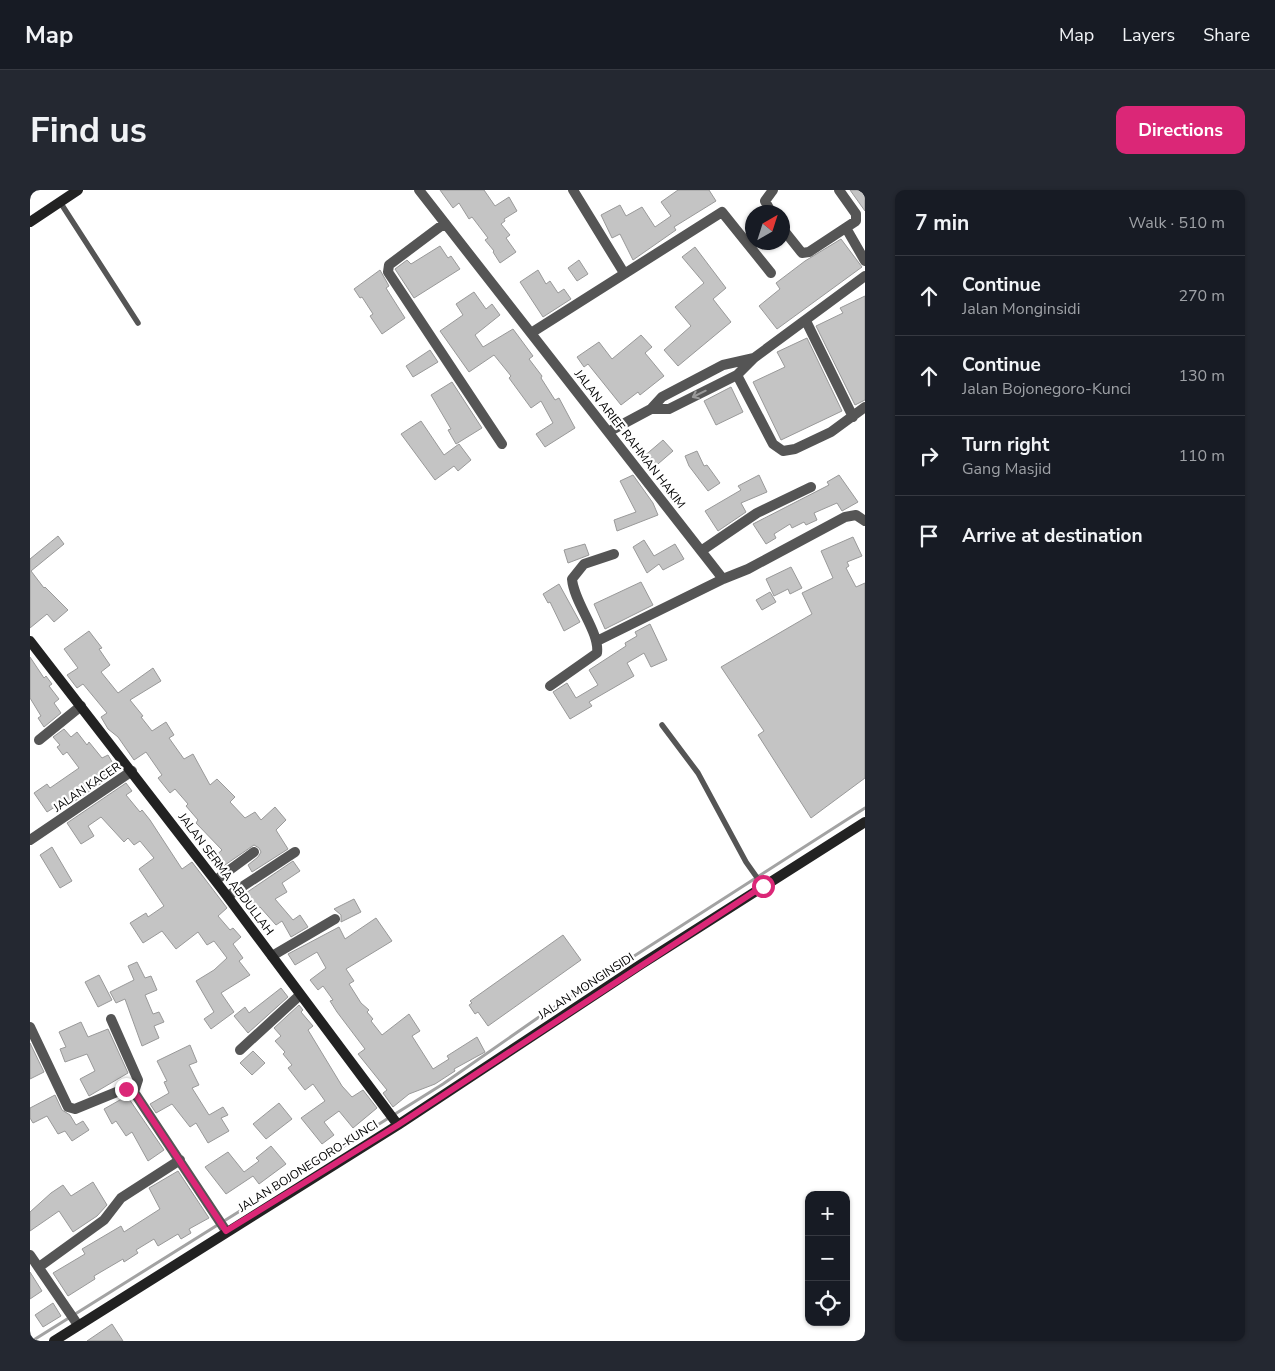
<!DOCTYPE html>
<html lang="en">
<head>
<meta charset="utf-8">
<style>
  body { margin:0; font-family:"Nunito Sans",sans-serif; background:#242831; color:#f1f3f6 }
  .controls { position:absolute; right:15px; bottom:15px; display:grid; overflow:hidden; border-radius:10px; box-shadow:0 1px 4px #0004 }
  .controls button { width:45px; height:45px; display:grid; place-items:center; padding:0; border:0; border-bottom:1px solid #363941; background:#171b24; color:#f1f3f6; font:25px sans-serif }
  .compass { position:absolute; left:715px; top:15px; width:45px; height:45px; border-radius:50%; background:#171b24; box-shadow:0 1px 4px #0004; rotate:39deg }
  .stop { position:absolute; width:15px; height:15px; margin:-11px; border:4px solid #db2777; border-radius:50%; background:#fff }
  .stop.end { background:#db2777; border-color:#fff; box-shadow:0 1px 5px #0008 }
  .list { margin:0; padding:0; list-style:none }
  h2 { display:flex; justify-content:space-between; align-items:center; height:65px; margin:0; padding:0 20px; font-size:21px }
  h2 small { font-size:16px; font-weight:400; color:#9ea1a6 }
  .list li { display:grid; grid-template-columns:32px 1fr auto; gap:15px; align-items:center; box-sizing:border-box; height:80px; padding:0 20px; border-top:1px solid #363941 }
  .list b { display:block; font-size:19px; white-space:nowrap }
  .list p { margin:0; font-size:16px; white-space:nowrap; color:#9ea1a6 }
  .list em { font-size:16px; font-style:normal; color:#9ea1a6 }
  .icon { flex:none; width:28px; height:28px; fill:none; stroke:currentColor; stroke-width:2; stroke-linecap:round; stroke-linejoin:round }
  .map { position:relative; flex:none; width:835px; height:1151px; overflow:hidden; border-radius:10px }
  header { display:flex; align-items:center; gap:30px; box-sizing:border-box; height:70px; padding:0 25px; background:#171b24; border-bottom:1px solid #363941 }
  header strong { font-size:24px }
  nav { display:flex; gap:28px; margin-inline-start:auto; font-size:18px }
  .intro { display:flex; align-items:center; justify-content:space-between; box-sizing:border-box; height:120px; padding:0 30px }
  h1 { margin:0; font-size:35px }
  .button { padding:12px 22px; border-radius:10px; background:#db2777; color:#fff; font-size:18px; font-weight:700 }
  main { display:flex; gap:30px; padding:0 30px }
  aside { flex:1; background:#171b24; border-radius:10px; box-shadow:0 1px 4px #0004 }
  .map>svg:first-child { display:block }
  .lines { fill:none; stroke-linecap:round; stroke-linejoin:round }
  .stream { stroke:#a3a3a3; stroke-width:3 }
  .building { fill:#c4c4c4; stroke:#999 }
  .lane { stroke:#555; stroke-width:5.5 }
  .street { stroke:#555; stroke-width:10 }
  .secondary { stroke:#222; stroke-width:10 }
  .oneway { stroke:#999 }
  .route { stroke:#db2777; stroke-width:6 }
  .labels { text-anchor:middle; stroke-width:4.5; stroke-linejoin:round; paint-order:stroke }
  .street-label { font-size:12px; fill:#000; stroke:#fff }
</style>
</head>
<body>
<header>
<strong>Map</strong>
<nav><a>Map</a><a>Layers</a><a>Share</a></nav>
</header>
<div class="intro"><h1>Find us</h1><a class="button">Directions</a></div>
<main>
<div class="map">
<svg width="835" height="1151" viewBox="0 0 835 1151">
  <rect width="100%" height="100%" fill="#fff"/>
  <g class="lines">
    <path class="stream" d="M2 1151 413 894 509 827 835 618"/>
  </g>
  <path class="building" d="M410 0H454L465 16 479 7 487 21 474 29 475 31 471 34 480 45 476 48 486 62 470 73 463 62 464 61 455 50 458 48 442 27 439 29 429 13 423 18Z
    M648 0H679L686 11 644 37 646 40 603 70 590 44 582 48 571 25 590 15 596 26 612 17 625 37 641 26 631 12Z
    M820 0H835V21Z
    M811 49 832 77 747 139 729 116 750 99 746 93 775 71Z
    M410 56 418 68 421 66 430 79 384 108 365 79 377 70 381 74Z
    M665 57 696 98 683 109 701 132 648 176 634 160 661 136 645 117 674 93 652 67Z
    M549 70 558 84 547 91 538 78Z
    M350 80 359 96 356 98 375 128 352 144 340 126 343 124 332 107 330 108 324 99Z
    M508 80 516 94 520 91 528 103 534 99 541 109 513 127 490 92Z
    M444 102 456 119 462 114 470 125 445 145 453 157 483 139 503 166 499 169 512 186 511 188 525 210 529 208 545 238 515 257 506 244 523 233 511 211 501 218 479 188 481 186 464 165 439 182 410 141 433 125 426 114Z
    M835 106V210L825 215 786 136 813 123 810 118Z
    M611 145 622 157 615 163 634 186 610 205 608 202 591 215 558 174 554 177 547 167 569 152 582 169Z
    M777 148 812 221 751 250 723 192 755 177 747 162Z
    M400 160 408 172 383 187 376 176Z
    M422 192 452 238 426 254 418 240 421 239 401 205Z
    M701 197 713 222 686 235 674 211Z
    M391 231 414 265 429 254 441 270 428 281 424 276 405 290 371 244Z
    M633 250 643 261 621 280 612 268Z
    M667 261 674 276 677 275 690 293 678 301 659 276 655 266Z
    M603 285 623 313 628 325 587 341 584 330 606 322 590 291Z
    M729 285 737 302 711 313 716 322 688 341 675 321 711 300 708 296Z
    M809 285 828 312 812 321 807 313 784 323 787 330 776 335 774 332 762 338 760 334 744 344 746 348 736 354 723 334 799 295 797 292Z
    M28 346 34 354 1 381 14 398 15 397 38 420 24 432 17 424 0 438V369Z
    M823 347 832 366 817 372 819 376 816 378 826 397 835 393V588L781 628 728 545 734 541 691 477 782 424 772 403 803 388 791 361Z
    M614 350 624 366 645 354 654 369 633 380 629 374 617 383 603 357Z
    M555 354 559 365 538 373 534 360Z
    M761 377 772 398 760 404 758 399 744 406 736 389Z
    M611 392 623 415 575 439 564 414Z
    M529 394 550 432 534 441 520 412 518 413 513 404Z
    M740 402 746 412 732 420 726 410Z
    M620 434 637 470 621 477 614 463 597 473 604 486 559 512 562 516 540 529 523 502 537 493 546 508 568 495 559 480 596 456 595 453 607 446 605 442Z
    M59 441 72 458 69 459 80 475 71 482 88 503 123 478 131 491 100 510 113 526 111 527 122 541 136 532 144 545 139 548 154 569 163 564 180 595 187 589 205 607 200 612 215 628 225 622 231 630 245 617 256 630 246 640 258 659 222 682 218 675 228 667 231 662 229 658 224 655 192 677 183 668 192 660 166 633 168 630 156 616 158 614 145 599 140 603 128 588 132 585 116 562 104 570 88 547 78 539 71 527 77 523 53 494 47 498 37 485 48 478 34 459Z
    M0 467 14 488 16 486 22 494 19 496 29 509 24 513 31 523 14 537 8 528 11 526 0 508Z
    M34 539 41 547 47 542 57 555 59 552 72 568 78 565 88 582 39 615 36 610 17 622 4 603 17 594 20 598 49 578 37 562 33 565 27 557 30 555 23 547Z
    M96 593 102 601 96 605 110 622 112 620 120 630 152 679 162 672 197 718 188 726 200 740 203 738 211 747 203 754 213 768 209 771 220 785 191 803 204 822 181 839 174 829 184 822 166 791 184 780 197 768 184 751 177 755 168 742 146 759 132 741 113 753 100 733 116 723 118 727 134 716 109 679 124 668 110 651 104 655 98 648 94 652 71 627 58 636 64 646 51 654 37 633Z
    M22 657 42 691 30 698 10 665Z
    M263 671 270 681 252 693 257 702 245 709 263 730 270 725 278 737 261 747 252 731 246 735 230 717 224 720 213 705Z
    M324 709 331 722 311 732V725L304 719Z
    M346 728 362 751 316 779 324 791 319 794 331 813 339 820 337 822 343 829 341 831 352 845 379 824 390 841 382 846 403 879 419 869 417 866 447 847 455 862 424 879 425 881 405 894 379 904 363 917 353 903 357 900 328 864 335 859 307 822 300 811 303 810 293 796 288 800 280 790 296 778 287 762 265 775 258 764 309 737 315 749Z
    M533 745 551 770 458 836 448 822 445 824 439 815 442 813 440 811Z
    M107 772 115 788 121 786 127 800 115 805 123 824 129 822 134 832 124 836 129 848 112 856 95 809 86 813 80 802 104 790 98 776Z
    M69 785 82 810 68 817 55 792Z
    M251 798 258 807 218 843 204 826 215 817 219 823Z
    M269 815 273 820 271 822 283 836 278 840 312 896 322 907 333 900 347 918 323 938 309 921 294 932 304 945 292 954 271 928 295 911 283 894 275 900 258 878 262 875 253 864 255 862 245 851 251 846 244 838Z
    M51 832 58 847 78 839 98 883 59 906 50 889 65 881 57 864 35 872 30 859 36 857 29 842Z
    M0 853 14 882 0 889Z
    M160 855 167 872 159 875 169 895 162 898 179 925 193 917 198 925 191 928 199 941 178 953 166 933 160 937 142 914 126 923 120 914 139 903 134 892 137 891 127 871Z
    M223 861 235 873 222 885 210 873Z
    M25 905 32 920 40 925 46 935 53 931 59 940 42 951 35 941 28 944 17 926 3 933 0 928V918Z
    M97 906 134 960 118 971 102 942 96 946 86 931 82 934 74 919Z
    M249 913 262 929 236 949 223 934Z
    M241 956 256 974 229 994 223 986 196 1004 175 977 198 962 214 982 229 971 226 968Z
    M148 981 179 1028 159 1039 161 1043 151 1049 148 1044 128 1056 124 1049 106 1060 108 1063 94 1072 93 1069 64 1086 65 1089 38 1106 23 1083 55 1064 52 1059 91 1036 94 1042 130 1019 119 998Z
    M63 992 77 1015 67 1026 43 1042 29 1021 0 1041V1022L21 1003 33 995 41 1006Z
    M0 1082 12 1101 0 1109Z
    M23 1113 31 1126 13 1137 5 1125Z
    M82 1134 93 1151H57Z"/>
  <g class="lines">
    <path class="lane" d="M30 12 108 133
      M632 535 668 583 716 672 733 696"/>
    <path class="street" d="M389 0 693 389 718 379 815 327 826 325 835 331
      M543 0 594 83
      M741 22 735 11 743 0
      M415 33 359 75 358 82 472 254
      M752 38 772 63 779 62 826 31V24L809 0
      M816 38 835 71
      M776 131 823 227
      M501 143 692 22 741 83
      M707 185 743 254 753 261 765 259 801 242 835 217
      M621 219H639L707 185 724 168 835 86
      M578 242 621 219 632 207 693 175 724 168
      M671 361 727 323 781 297
      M567 451 693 389
      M520 496 567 463C570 442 544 413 542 389L554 374 584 364
      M9 550 51 516
      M0 650 102 581
      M186 690 224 662
      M198 706 265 662
      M242 766 305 729
      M81 829 108 890 104 902
      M0 837 38 917 45 919 94 899H100L104 902 196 1041
      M210 860 270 805
      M0 1065 48 1135
      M9 1077 74 1030 91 1008 150 970"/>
    <path class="secondary" d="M0 32 48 0
      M0 451 191 698 368 935
      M24 1151 368 935 610 775 835 632"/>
  </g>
  <defs><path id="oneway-shaft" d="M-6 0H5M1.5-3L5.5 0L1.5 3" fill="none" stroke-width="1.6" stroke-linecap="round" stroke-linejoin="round" transform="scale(1.25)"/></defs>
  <use class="oneway" href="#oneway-shaft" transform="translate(669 204) rotate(154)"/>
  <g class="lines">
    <path class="route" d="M96 899 104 902 196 1041 368 935 733 696"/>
  </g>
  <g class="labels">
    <g class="street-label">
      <text transform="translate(600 249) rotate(52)" y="4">JALAN ARIEF RAHMAN HAKIM</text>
      <text transform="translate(57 597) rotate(-34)" y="4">JALAN KACER</text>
      <text transform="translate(196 684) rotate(53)" y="4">JALAN SERMA ABDULLAH</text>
      <text transform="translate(556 796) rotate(-33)" y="4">JALAN MONGINSIDI</text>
      <text transform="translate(278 976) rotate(-32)" y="4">JALAN BOJONEGORO-KUNCI</text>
    </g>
  </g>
</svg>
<div class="controls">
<button>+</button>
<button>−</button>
<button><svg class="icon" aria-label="locate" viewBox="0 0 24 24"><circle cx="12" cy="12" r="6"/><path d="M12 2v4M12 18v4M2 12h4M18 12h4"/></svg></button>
</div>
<svg class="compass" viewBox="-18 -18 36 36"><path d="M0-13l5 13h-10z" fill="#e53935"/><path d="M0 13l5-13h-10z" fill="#9ea1a6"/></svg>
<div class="stop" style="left:733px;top:696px"></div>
<div class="stop end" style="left:96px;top:899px"></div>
</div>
<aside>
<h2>7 min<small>Walk · 510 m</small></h2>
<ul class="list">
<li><svg class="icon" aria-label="ahead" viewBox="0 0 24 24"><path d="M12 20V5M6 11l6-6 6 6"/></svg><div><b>Continue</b><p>Jalan Monginsidi</p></div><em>270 m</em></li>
<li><svg class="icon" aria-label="ahead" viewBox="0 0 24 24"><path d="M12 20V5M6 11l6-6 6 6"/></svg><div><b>Continue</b><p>Jalan Bojonegoro-Kunci</p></div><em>130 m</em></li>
<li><svg class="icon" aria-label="right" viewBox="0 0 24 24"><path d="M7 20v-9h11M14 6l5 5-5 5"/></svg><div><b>Turn right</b><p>Gang Masjid</p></div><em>110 m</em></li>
<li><svg class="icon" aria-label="arrive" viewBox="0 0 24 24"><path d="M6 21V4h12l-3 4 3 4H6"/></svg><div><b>Arrive at destination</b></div></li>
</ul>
</aside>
</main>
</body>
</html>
